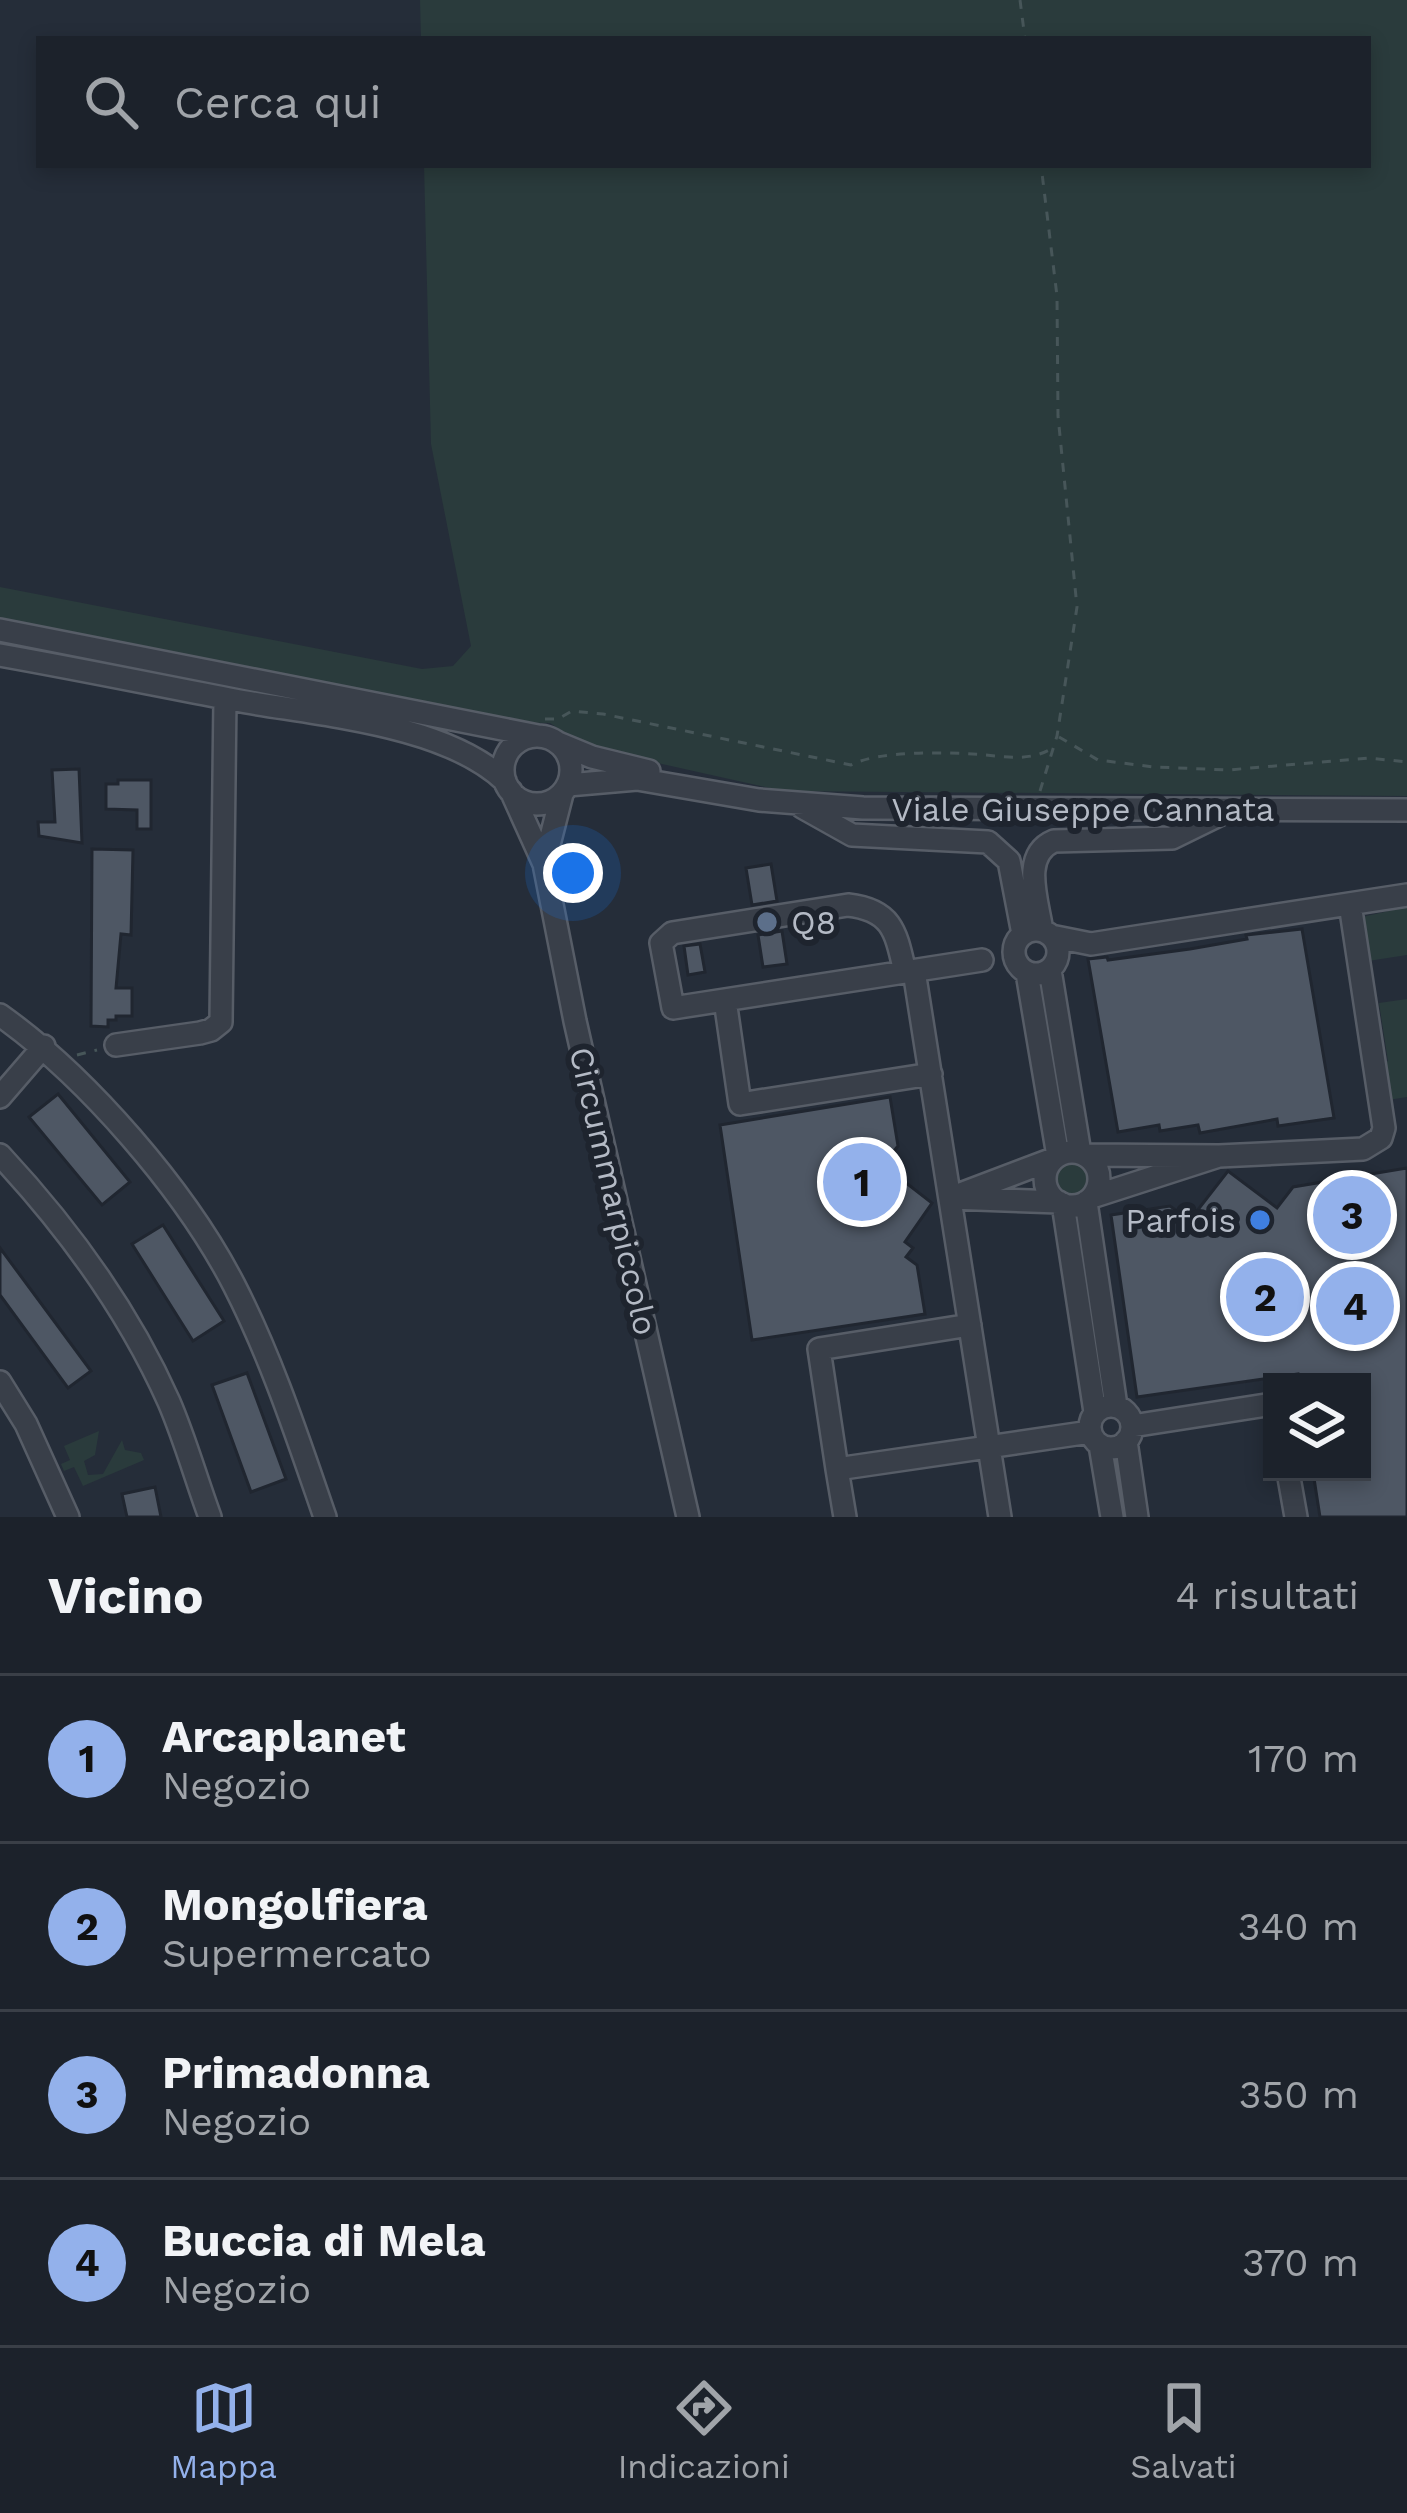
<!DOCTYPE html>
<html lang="it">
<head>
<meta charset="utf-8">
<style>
  body { margin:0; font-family:"Work Sans",sans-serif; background:#292f37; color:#f1f3f6 }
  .controls { position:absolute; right:36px; bottom:36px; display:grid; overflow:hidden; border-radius:0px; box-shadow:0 6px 18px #0003 }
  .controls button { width:108px; height:108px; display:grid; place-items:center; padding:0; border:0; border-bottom:3px solid #3a3f47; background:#1c222b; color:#f1f3f6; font:60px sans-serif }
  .you { position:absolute; left:573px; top:873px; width:42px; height:42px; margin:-30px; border:9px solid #fff; border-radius:50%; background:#1a73e8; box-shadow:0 0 0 18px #1a73e833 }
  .badge { display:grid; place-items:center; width:78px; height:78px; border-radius:50%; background:#93b1eb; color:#111; font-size:39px; font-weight:700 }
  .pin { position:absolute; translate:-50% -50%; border:6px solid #fff; box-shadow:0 3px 12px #0006 }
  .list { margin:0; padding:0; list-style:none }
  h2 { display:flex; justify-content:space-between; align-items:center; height:156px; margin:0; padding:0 48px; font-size:51px }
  h2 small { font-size:39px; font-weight:400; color:#a0a4a9 }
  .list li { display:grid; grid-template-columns:78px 1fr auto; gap:36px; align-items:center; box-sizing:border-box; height:168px; padding:0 48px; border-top:3px solid #3a3f47 }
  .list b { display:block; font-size:45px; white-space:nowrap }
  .list p { margin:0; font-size:39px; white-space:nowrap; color:#a0a4a9 }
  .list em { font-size:39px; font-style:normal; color:#a0a4a9 }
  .icon { flex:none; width:66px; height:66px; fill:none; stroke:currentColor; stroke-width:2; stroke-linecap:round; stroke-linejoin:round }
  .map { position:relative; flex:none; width:1407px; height:1517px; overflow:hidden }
  .search { position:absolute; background:#1c222b; box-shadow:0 6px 18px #0003; left:36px; right:36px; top:36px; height:132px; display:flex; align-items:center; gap:30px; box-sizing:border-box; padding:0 42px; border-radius:0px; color:#a0a4a9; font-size:45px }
  .sheet { height:828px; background:#1c222b }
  nav { display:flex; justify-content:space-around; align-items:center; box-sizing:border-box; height:168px; border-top:3px solid #3a3f47; background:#1c222b; font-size:33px; color:#a0a4a9 }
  nav a { display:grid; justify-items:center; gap:6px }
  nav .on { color:#93b1eb }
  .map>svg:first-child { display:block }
  .green { fill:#2a3b3c }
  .building { fill:#4e5764; stroke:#202630; stroke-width:3 }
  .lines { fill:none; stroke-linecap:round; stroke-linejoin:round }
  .minor-casing { stroke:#575d67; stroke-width:26 }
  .path { stroke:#475659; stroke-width:3; stroke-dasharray:9 9; stroke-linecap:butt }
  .minor { stroke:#393f49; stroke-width:21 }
  .service-dot { fill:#5c6f8a; stroke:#1e242e; stroke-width:4.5 }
  .shop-dot { fill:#3f7fe0; stroke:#1e242e; stroke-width:4.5 }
  .labels { text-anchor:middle; stroke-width:12; stroke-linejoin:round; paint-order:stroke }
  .street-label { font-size:33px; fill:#b4bac5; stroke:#1e242e }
  .poi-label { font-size:33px; fill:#b4bac5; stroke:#1e242e; text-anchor:start }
</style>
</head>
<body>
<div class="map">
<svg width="1407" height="1517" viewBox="0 0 1407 1517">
  <rect width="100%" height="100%" fill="#252d39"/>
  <path class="green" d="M420 0H1407V796L783 791 586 747 550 723 494 722 0 624V587L422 669 453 666 471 646 431 444 424 165H1368V39H421Z
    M1407 907V955L1368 961 1362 917Z
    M1407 999V1097L1388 1100 1383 1063 1388 1061 1379 1003Z
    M1053 1179a19 19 0 1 1 38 0a19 19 0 1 1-38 0Z
    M99 1431 95 1455 84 1461 88 1475 103 1474 122 1440 125 1450 141 1453 144 1460 83 1486 74 1467 64 1471 61 1464 70 1460 64 1446Z"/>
  <path class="building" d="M79 769 82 843 39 836 38 822H55L52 770Z
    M118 780H151V829H137V810L106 809V784H118Z
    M92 849 133 850 131 935 121 934 116 988H132V1016H116V1020H108V1027L91 1026Z
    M771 864 777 901 752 905 746 868Z
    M1302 929 1334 1118 1278 1126 1277 1119 1200 1133 1198 1125 1160 1131 1159 1125 1118 1132 1088 959 1107 957 1108 960 1190 949 1247 939 1246 935Z
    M782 931 787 964 763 967 758 935Z
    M700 944 705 972 688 975 684 946Z
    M58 1094 130 1182 102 1205 29 1117Z
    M890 1097 898 1146 890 1156 899 1163 892 1172 932 1203 905 1242 913 1248 906 1257 917 1265 925 1314 752 1340 720 1125Z
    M1407 1168V1517H1320L1313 1472H1362V1382H1299L1298 1374 1137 1397 1111 1215 1170 1206 1190 1220 1228 1171 1277 1208 1293 1187Z
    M163 1225 224 1321 193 1341 132 1244Z
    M0 1248 91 1371 68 1388 0 1295Z
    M247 1373 286 1479 251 1492 212 1385Z
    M155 1487 161 1517H127L122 1494Z"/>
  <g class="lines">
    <defs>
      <path id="minor" d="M0 630 538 736
        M0 655C79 669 157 685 235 700 316 715 444 723 505 781
        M503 770a34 34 0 1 1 68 0a34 34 0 1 1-68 0Z
        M558 743 592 757 649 771
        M568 785 637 779 759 800 863 808 1407 810
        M511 791 544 864 575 1021 688 1517
        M802 807 852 835 988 842 1009 861 1023 934
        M544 864 562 794
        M1014 952a22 22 0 1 1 44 0a22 22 0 1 1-44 0Z
        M1042 931C1038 902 1020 855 1054 841L1172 838 1223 813
        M1051 936 1091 944 1407 895
        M1050 970 1080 1153
        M914 971 1000 1517
        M905 972C896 933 893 910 848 905L672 933 661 943 673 1008C776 992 879 976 982 960
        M1027 973 1058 1156
        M725 1000 740 1104 931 1074
        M0 1015C87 1077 185 1190 234 1285 272 1359 298 1439 325 1517
        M116 1045 200 1033 211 1030 221 1022 225 698
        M0 1097 44 1046
        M1045 1179a27 27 0 1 1 54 0a27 27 0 1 1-54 0Z
        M0 1155C68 1228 128 1310 169 1402 185 1439 196 1479 210 1517
        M1085 1155 1219 1156 1092 1197
        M1219 1156 1363 1149 1381 1138 1384 1128 1350 904
        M1053 1159 950 1198 1059 1202
        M1086 1202 1116 1406
        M1063 1204 1095 1412
        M970 1325 819 1349 837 1469 1090 1432
        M0 1382 26 1424 68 1517
        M1090 1427a21 21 0 1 1 42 0a21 21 0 1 1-42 0Z
        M1132 1426 1272 1404
        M1126 1441 1137 1517
        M1100 1445 1112 1517
        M837 1469 845 1517
        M1288 1472 1296 1517"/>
    </defs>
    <use href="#minor" class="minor-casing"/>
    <path class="path" d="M1020 0 1025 39
      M545 719H558L572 711 603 714 851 765C879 750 952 752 985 755 1008 757 1030 761 1051 749
      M1059 737 1098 760 1154 767 1228 770 1369 758 1407 762
      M1040 791 1057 736 1077 607 1058 416 1057 296 1041 165
      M77 1055 97 1050"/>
    <use href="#minor" class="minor"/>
  </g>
  <circle class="service-dot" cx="767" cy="922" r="12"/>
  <circle class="shop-dot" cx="1260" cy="1220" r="12"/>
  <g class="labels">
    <g class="street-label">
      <text x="1083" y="821">Viale Giuseppe Cannata</text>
      <text transform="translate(614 1191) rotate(77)" y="12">Circummarpiccolo</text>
    </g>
    <g class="poi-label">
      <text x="791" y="934">Q8</text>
      <text x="1236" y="1232" text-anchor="end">Parfois</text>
    </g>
  </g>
</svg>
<div class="controls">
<button><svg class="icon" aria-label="layers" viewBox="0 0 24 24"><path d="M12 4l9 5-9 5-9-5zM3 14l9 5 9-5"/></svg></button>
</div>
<div class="you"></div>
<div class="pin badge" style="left:862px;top:1182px">1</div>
<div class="pin badge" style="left:1265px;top:1297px">2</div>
<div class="pin badge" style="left:1352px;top:1215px">3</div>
<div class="pin badge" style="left:1355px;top:1306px">4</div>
<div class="search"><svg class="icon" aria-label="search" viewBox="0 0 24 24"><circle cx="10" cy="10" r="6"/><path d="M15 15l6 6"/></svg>Cerca qui</div>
</div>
<section class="sheet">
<h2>Vicino<small>4 risultati</small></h2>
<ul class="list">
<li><span class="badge">1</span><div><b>Arcaplanet</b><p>Negozio</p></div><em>170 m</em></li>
<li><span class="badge">2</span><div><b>Mongolfiera</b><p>Supermercato</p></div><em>340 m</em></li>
<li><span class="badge">3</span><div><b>Primadonna</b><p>Negozio</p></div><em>350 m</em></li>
<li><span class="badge">4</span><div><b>Buccia di Mela</b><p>Negozio</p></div><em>370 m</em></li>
</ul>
</section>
<nav>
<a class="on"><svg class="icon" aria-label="map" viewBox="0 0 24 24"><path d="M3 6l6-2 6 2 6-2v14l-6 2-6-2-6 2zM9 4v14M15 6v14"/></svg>Mappa</a>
<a><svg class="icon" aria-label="directions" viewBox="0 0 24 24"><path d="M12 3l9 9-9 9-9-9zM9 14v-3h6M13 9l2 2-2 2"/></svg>Indicazioni</a>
<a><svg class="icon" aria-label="saved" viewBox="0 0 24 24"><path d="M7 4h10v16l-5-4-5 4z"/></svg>Salvati</a>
</nav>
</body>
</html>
